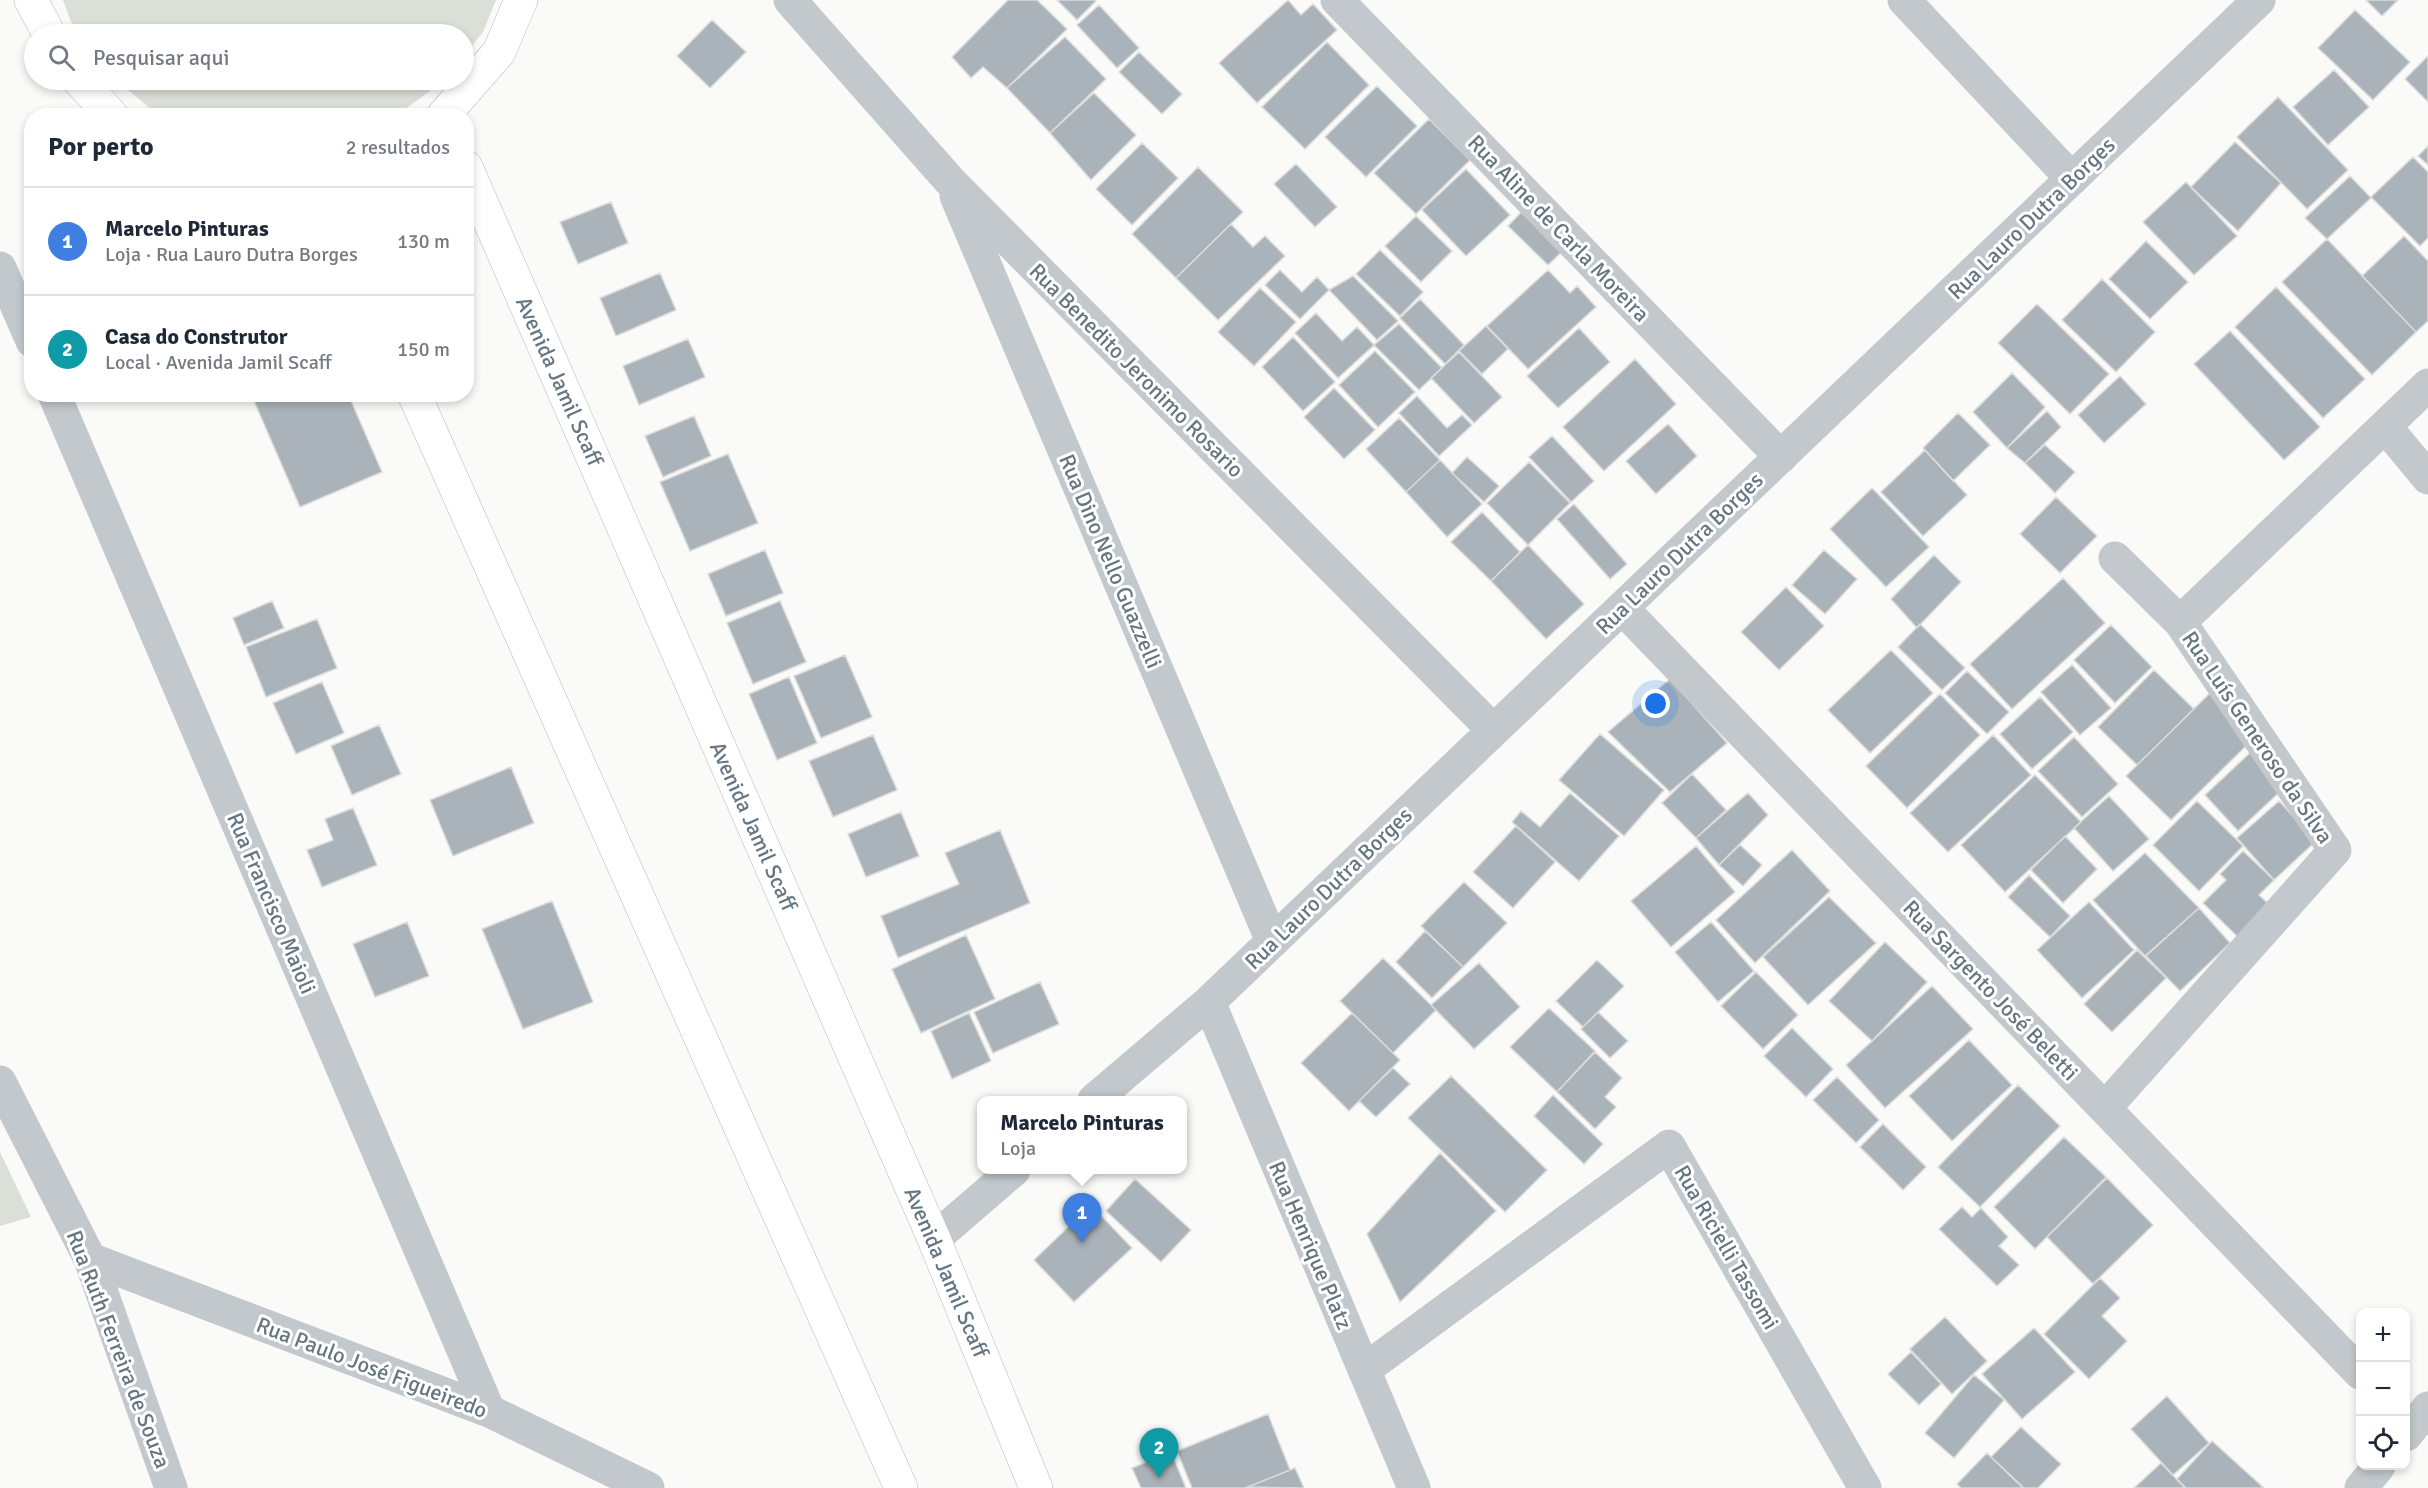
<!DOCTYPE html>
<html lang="pt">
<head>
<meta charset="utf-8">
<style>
  body { margin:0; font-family:Signika,sans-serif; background:#f2f2f3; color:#1f2937 }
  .controls { position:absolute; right:18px; bottom:18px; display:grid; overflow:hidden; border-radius:12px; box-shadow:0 3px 9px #0003 }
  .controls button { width:54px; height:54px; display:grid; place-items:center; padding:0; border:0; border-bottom:2px solid #e0e1e3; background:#fff; color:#1f2937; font:30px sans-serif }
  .you { position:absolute; left:1656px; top:704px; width:21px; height:21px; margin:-15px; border:4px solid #fff; border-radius:50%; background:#1a73e8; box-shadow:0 0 0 9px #1a73e833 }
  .badge { display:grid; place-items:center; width:39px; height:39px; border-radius:50%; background:#d93025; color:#fff; font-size:20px; font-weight:700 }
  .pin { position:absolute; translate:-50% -50px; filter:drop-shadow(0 2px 3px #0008) }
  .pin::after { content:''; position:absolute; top:32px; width:21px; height:18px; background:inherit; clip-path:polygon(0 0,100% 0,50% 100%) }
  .popup { position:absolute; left:977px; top:1096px; width:210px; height:78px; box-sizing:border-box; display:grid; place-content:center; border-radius:12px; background:#fff; filter:drop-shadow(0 2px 4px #0005); font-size:20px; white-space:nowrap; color:#747a83 }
  .popup b { font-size:22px; color:#1f2937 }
  .popup::after { content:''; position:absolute; left:50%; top:100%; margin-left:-12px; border:12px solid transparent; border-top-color:#fff }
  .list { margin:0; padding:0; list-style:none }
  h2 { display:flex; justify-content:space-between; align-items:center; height:78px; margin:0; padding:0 24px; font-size:26px }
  h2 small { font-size:20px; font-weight:400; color:#747a83 }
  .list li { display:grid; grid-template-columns:39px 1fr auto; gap:18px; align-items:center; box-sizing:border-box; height:108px; padding:0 24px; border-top:2px solid #e0e1e3 }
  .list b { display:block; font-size:22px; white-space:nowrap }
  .list p { margin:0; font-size:20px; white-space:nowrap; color:#747a83 }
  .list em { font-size:20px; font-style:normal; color:#747a83 }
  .icon { flex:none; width:33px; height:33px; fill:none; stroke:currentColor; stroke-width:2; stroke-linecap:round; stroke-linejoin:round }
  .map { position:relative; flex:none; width:2428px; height:1488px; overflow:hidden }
  .search { position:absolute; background:#fff; box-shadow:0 3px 9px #0003; left:24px; top:24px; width:450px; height:66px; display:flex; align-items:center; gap:15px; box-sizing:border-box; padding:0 21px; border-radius:33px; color:#747a83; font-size:22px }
  .panel { position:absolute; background:#fff; box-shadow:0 3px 9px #0003; left:24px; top:108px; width:450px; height:294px; border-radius:24px }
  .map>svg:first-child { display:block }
  .green { fill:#dadfd7 }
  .building { fill:#aab3b9; stroke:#dcdcda; stroke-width:1.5 }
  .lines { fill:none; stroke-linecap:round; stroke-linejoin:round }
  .primary-casing { stroke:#b5babe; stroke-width:34 }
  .street { stroke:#c3c8cc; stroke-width:33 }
  .primary { stroke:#fff; stroke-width:33 }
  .labels { text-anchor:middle; stroke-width:6; stroke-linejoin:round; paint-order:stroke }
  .street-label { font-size:22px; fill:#657683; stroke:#fff }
</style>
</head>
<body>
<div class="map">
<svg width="2428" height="1488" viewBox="0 0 2428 1488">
  <rect width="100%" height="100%" fill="#fafaf8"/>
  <path class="green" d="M63 0H496L483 32 464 56V34H80L72 24Z
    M116 80H445L397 115H163L151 109Z
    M0 1152 31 1217 0 1226Z"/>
  <path class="building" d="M1008 0H1037L1067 29 1007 88 983 67 971 78 952 57Z
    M1057 0H1095L1096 1 1077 20Z
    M1288 0 1301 15 1313 4 1337 30 1257 103 1219 63Z
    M2366 0H2398L2382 16Z
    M1099 5 1139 48 1117 68 1077 25Z
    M2355 10 2410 62 2373 100 2318 48Z
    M712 20 746 52 710 88 677 56Z
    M1065 37 1106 79 1050 133 1007 88Z
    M1327 42 1369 85 1305 149 1262 107Z
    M1139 52 1182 94 1162 114 1119 72Z
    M2428 56V102L2405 79Z
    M2334 70 2369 107 2328 145 2293 107Z
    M1377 86 1417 126 1366 177 1325 137Z
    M1094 93 1136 135 1091 180 1050 133Z
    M2278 97 2348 170 2307 209 2237 137Z
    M1429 119 1470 160 1416 214 1374 173Z
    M2235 142 2281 183 2238 231 2191 187Z
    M1142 143 1178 178 1132 225 1096 189Z
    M2428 146V165L2418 156Z
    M2413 157 2428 172V238L2420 246 2371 197Z
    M1296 164 1337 207 1315 227 1274 184Z
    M1198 167 1243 212 1176 278 1132 234Z
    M1466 169 1510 215 1466 256 1422 210Z
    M2350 176 2371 198 2327 239 2305 218Z
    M2186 182 2237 236 2194 275 2143 222Z
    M611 202 628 243 578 264 560 222Z
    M1527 206 1568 246 1548 265 1508 226Z
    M1416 216 1452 251 1421 282 1385 246Z
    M1231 224 1253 247 1265 236 1285 256 1218 320 1176 278Z
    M2404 236 2428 261V321L2416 332 2362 276Z
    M2327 239 2416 332 2372 375 2282 282Z
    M2146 241 2188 282 2150 319 2109 279Z
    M1380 250 1423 292 1400 316 1356 274Z
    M1280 270 1302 292 1317 277 1329 290 1300 319 1265 285Z
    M1548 270 1570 293 1577 286 1596 307 1528 369 1487 326Z
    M660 273 676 310 616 336 600 298Z
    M1353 276 1398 321 1377 340 1329 290Z
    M2102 279 2155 332 2116 372 2062 320Z
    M2276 287 2365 379 2323 418 2235 327Z
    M1260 288 1296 322 1254 366 1218 332Z
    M1420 299 1464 345 1445 364 1400 318Z
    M2037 304 2109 374 2070 414 1998 343Z
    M1316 313 1342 341 1357 327 1374 345 1338 378 1295 333Z
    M1399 324 1442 368 1419 390 1374 345Z
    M1486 326 1508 349 1482 374 1459 351Z
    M1579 328 1610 362 1558 408 1527 376Z
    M2230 331 2320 427 2284 460 2194 364Z
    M1293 337 1335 382 1303 411 1262 367Z
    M688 339 705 377 639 405 623 366Z
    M1375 351 1415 392 1378 427 1339 385Z
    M1459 352 1502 397 1474 423 1431 378Z
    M1635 359 1676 404 1604 471 1563 427Z
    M2012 373 2045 407 2007 448 1973 412Z
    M2120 376 2146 404 2104 443 2078 415Z
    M1334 388 1375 430 1344 459 1304 417Z
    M251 394H348L382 472 300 507Z
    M1417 396 1447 428 1462 415 1472 425 1439 456 1399 413Z
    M2047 411 2061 427 2025 463 2007 448Z
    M1958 413 1990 445 1953 481 1923 448Z
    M694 416 711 456 663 477 645 436Z
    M1399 418 1440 460 1406 492 1366 449Z
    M1668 424 1697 456 1656 494 1626 461Z
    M1552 436 1594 481 1571 502 1529 457Z
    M2045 445 2075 472 2055 493 2025 463Z
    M1925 450 1967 495 1923 536 1881 492Z
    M728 454 758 523 690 551 660 482Z
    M1467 457 1499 486 1484 502 1452 473Z
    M1440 460 1482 504 1447 537 1406 492Z
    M1529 462 1570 503 1528 545 1487 503Z
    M1872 488 1929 547 1886 587 1830 529Z
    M2056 497 2097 536 2060 573 2020 534Z
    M1574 504 1627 564 1610 579 1557 519Z
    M1482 512 1520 552 1491 581 1451 542Z
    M1528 545 1584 604 1546 639 1491 581Z
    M765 550 783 593 726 616 708 574Z
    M1824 550 1857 579 1825 614 1792 585Z
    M1934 555 1961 582 1917 628 1891 599Z
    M2063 578 2105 623 2012 709 1970 664Z
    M1786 587 1824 626 1779 670 1741 632Z
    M272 601 284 628 244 645 233 618Z
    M780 601 806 662 753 684 727 623Z
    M317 619 337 668 266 697 246 647Z
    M1920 624 1965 668 1942 690 1898 647Z
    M2111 625 2152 667 2115 703 2074 660Z
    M1891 650 1933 693 1870 753 1828 710Z
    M845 655 872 717 821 738 794 676Z
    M2072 665 2111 708 2080 735 2041 692Z
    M2154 670 2194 709 2137 765 2098 727Z
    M1967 671 2009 712 1987 734 1945 693Z
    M789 677 817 743 777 760 749 694Z
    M1670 679 1727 743 1670 792 1608 732Z
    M322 682 344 733 296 754 273 703Z
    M2212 691 2257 735 2171 820 2126 776Z
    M1940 694 1980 735 1907 808 1866 766Z
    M2040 697 2073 732 2032 769 2000 734Z
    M379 725 401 774 352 795 331 746Z
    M1600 734 1664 790 1624 836 1559 780Z
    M873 735 897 790 833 817 809 761Z
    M1993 735 2031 775 1948 852 1910 813Z
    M2074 737 2118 784 2082 817 2038 771Z
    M2253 750 2286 786 2238 831 2205 795Z
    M511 767 534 823 453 856 430 800Z
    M1692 774 1726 810 1696 838 1662 803Z
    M2035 775 2081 822 2005 892 1961 845Z
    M1570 793 1619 836 1579 881 1512 822 1521 811 1540 827Z
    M1748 793 1768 815 1719 865 1696 838Z
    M2109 796 2149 839 2113 871 2074 828Z
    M2197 801 2243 846 2199 891 2153 845Z
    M2279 801 2316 841 2274 880 2237 838Z
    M353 808 377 865 322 887 307 850 333 840 325 819Z
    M901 812 919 856 866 877 848 834Z
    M1516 826 1555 862 1513 908 1473 872Z
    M1000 830 1030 903 898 958 881 916 959 884 945 853Z
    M2065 836 2097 869 2063 903 2031 870Z
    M1740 845 1762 865 1743 886 1719 865Z
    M1696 846 1735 892 1671 947 1631 901Z
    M1792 850 1830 891 1755 963 1716 920Z
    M2243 851 2274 880 2259 895 2274 909 2242 941 2203 903 2226 880 2220 874Z
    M2145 853 2199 908 2145 956 2093 900Z
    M2029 875 2070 916 2050 937 2008 897Z
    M1464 882 1507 923 1463 967 1421 926Z
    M1829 897 1876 943 1808 1005 1763 957Z
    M552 901 593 1002 523 1029 482 929Z
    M2089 902 2134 950 2082 998 2037 950Z
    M2199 908 2230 943 2180 991 2146 956Z
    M407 922 429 976 375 997 353 944Z
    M1711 922 1754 971 1718 1002 1675 952Z
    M1425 931 1463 967 1432 998 1396 962Z
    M966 935 995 999 921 1033 892 969Z
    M1885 942 1927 982 1872 1041 1829 1001Z
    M2137 950 2166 978 2112 1032 2084 1004Z
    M1383 958 1436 1010 1393 1053 1340 1001Z
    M1597 960 1624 986 1583 1027 1556 1001Z
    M1479 963 1520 1007 1474 1049 1431 1005Z
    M1756 972 1798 1015 1763 1049 1721 1006Z
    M1040 982 1059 1024 993 1053 974 1012Z
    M1932 986 1973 1029 1885 1108 1846 1065Z
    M1549 1008 1595 1051 1557 1092 1510 1047Z
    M1598 1012 1628 1041 1610 1058 1581 1029Z
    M969 1013 991 1061 952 1079 931 1031Z
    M1352 1013 1400 1060 1349 1111 1301 1063Z
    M1792 1028 1833 1069 1806 1097 1764 1056Z
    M1969 1040 2012 1085 1952 1141 1909 1096Z
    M1595 1052 1622 1078 1605 1097 1616 1107 1595 1129 1557 1092Z
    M1393 1068 1410 1084 1376 1117 1359 1101Z
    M1451 1076 1547 1170 1505 1212 1408 1118Z
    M1837 1077 1879 1120 1856 1143 1813 1100Z
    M2018 1085 2060 1126 1980 1207 1938 1167Z
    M1553 1095 1603 1144 1584 1164 1534 1116Z
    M1883 1124 1926 1167 1903 1190 1860 1147Z
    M2064 1137 2106 1177 2035 1249 1994 1207Z
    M1440 1153 1496 1211 1400 1302 1367 1234Z
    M2107 1178 2153 1225 2093 1284 2047 1237Z
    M1135 1179 1191 1230 1161 1262 1106 1211Z
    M1091 1205 1132 1248 1074 1302 1034 1260Z
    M1962 1207 1972 1217 1981 1208 2008 1237 1999 1246 2019 1265 1997 1286 1939 1229Z
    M2100 1278 2120 1298 2102 1316 2127 1341 2089 1379 2044 1334Z
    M1945 1317 1987 1361 1952 1394 1910 1349Z
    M2034 1328 2075 1372 2022 1419 1982 1374Z
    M1911 1352 1941 1384 1919 1405 1888 1374Z
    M1974 1375 2004 1400 1954 1458 1925 1433Z
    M2167 1396 2209 1443 2173 1475 2131 1429Z
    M1268 1414 1290 1470 1245 1488H1192L1177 1451Z
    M2021 1427 2061 1464 2038 1488H2024L1991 1457Z
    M2212 1441 2264 1488H2186L2177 1479Z
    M1171 1452 1186 1488H1141L1132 1468Z
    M1987 1453 1991 1457 2023 1488H1961L1957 1484Z
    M2161 1463 2185 1488H2134Z
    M1295 1468 1304 1488 1248 1487 1290 1470Z"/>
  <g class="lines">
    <defs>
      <path id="primary" d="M31 0 49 34
        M79 80 112 116
        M443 116 499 52 521 0
        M466 167 934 1239 1036 1488
        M414 394 901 1488"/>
    </defs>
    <use href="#primary" class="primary-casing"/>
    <path class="street" d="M790 0 950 181 1493 730
      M1337 0 1781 457
      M1904 0 2072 179
      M956 196 1272 941
      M0 268 32 341
      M54 394 489 1411
      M2385 426 2428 478
      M1622 608 2360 1373
      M2180 622 2428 385
      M1209 1002 1414 1488
      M0 1082 90 1259 171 1488
      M1094 1100 1209 1002 2259 0
      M2105 1108 2335 850 2180 622 2115 558
      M934 1239 1014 1170
      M90 1259 489 1411 648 1488
      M1364 1370 1669 1146 1865 1488
      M2406 1435 2428 1408
      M2361 1488 2379 1466"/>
    <use href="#primary" class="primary"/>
  </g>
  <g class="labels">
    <g class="street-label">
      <text transform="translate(2031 218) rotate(-44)" y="8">Rua Lauro Dutra Borges</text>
      <text transform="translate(1559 228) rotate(46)" y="8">Rua Aline de Carla Moreira</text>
      <text transform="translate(1137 370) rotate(45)" y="8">Rua Benedito Jeronimo Rosario</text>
      <text transform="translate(560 381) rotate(66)" y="8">Avenida Jamil Scaff</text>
      <text transform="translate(1679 553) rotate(-44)" y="8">Rua Lauro Dutra Borges</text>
      <text transform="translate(1111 561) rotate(67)" y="8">Rua Dino Nello Guazzelli</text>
      <text transform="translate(2258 737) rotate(56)" y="8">Rua Luís Generoso da Silva</text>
      <text transform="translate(754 826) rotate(66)" y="8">Avenida Jamil Scaff</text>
      <text transform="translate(1328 888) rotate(-44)" y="8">Rua Lauro Dutra Borges</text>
      <text transform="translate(272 903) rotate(67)" y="8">Rua Francisco Maioli</text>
      <text transform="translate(1991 990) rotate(46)" y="8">Rua Sargento José Beletti</text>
      <text transform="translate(1311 1245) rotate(67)" y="8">Rua Henrique Platz</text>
      <text transform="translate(1727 1247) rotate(60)" y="8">Rua Ricielli Tassomi</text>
      <text transform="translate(947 1272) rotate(67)" y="8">Avenida Jamil Scaff</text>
      <text transform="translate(119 1349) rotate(69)" y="8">Rua Ruth Ferreira de Souza</text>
      <text transform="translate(372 1367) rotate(21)" y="8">Rua Paulo José Figueiredo</text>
    </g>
  </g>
</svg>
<div class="controls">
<button>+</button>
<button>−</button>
<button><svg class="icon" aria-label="locate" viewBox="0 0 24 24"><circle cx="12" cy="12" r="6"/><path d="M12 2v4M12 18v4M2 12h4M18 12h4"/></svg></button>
</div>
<div class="you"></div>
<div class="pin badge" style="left:1082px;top:1243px;background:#3f7fe0">1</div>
<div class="popup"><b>Marcelo Pinturas</b>Loja</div>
<div class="pin badge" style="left:1159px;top:1478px;background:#0f9aa8">2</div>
<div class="search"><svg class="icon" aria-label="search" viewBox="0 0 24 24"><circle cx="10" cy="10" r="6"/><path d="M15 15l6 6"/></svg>Pesquisar aqui</div>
<section class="panel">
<h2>Por perto<small>2 resultados</small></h2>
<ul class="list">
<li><span class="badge" style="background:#3f7fe0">1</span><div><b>Marcelo Pinturas</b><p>Loja · Rua Lauro Dutra Borges</p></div><em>130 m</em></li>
<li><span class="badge" style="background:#0f9aa8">2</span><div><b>Casa do Construtor</b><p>Local · Avenida Jamil Scaff</p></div><em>150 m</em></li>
</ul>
</section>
</div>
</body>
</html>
